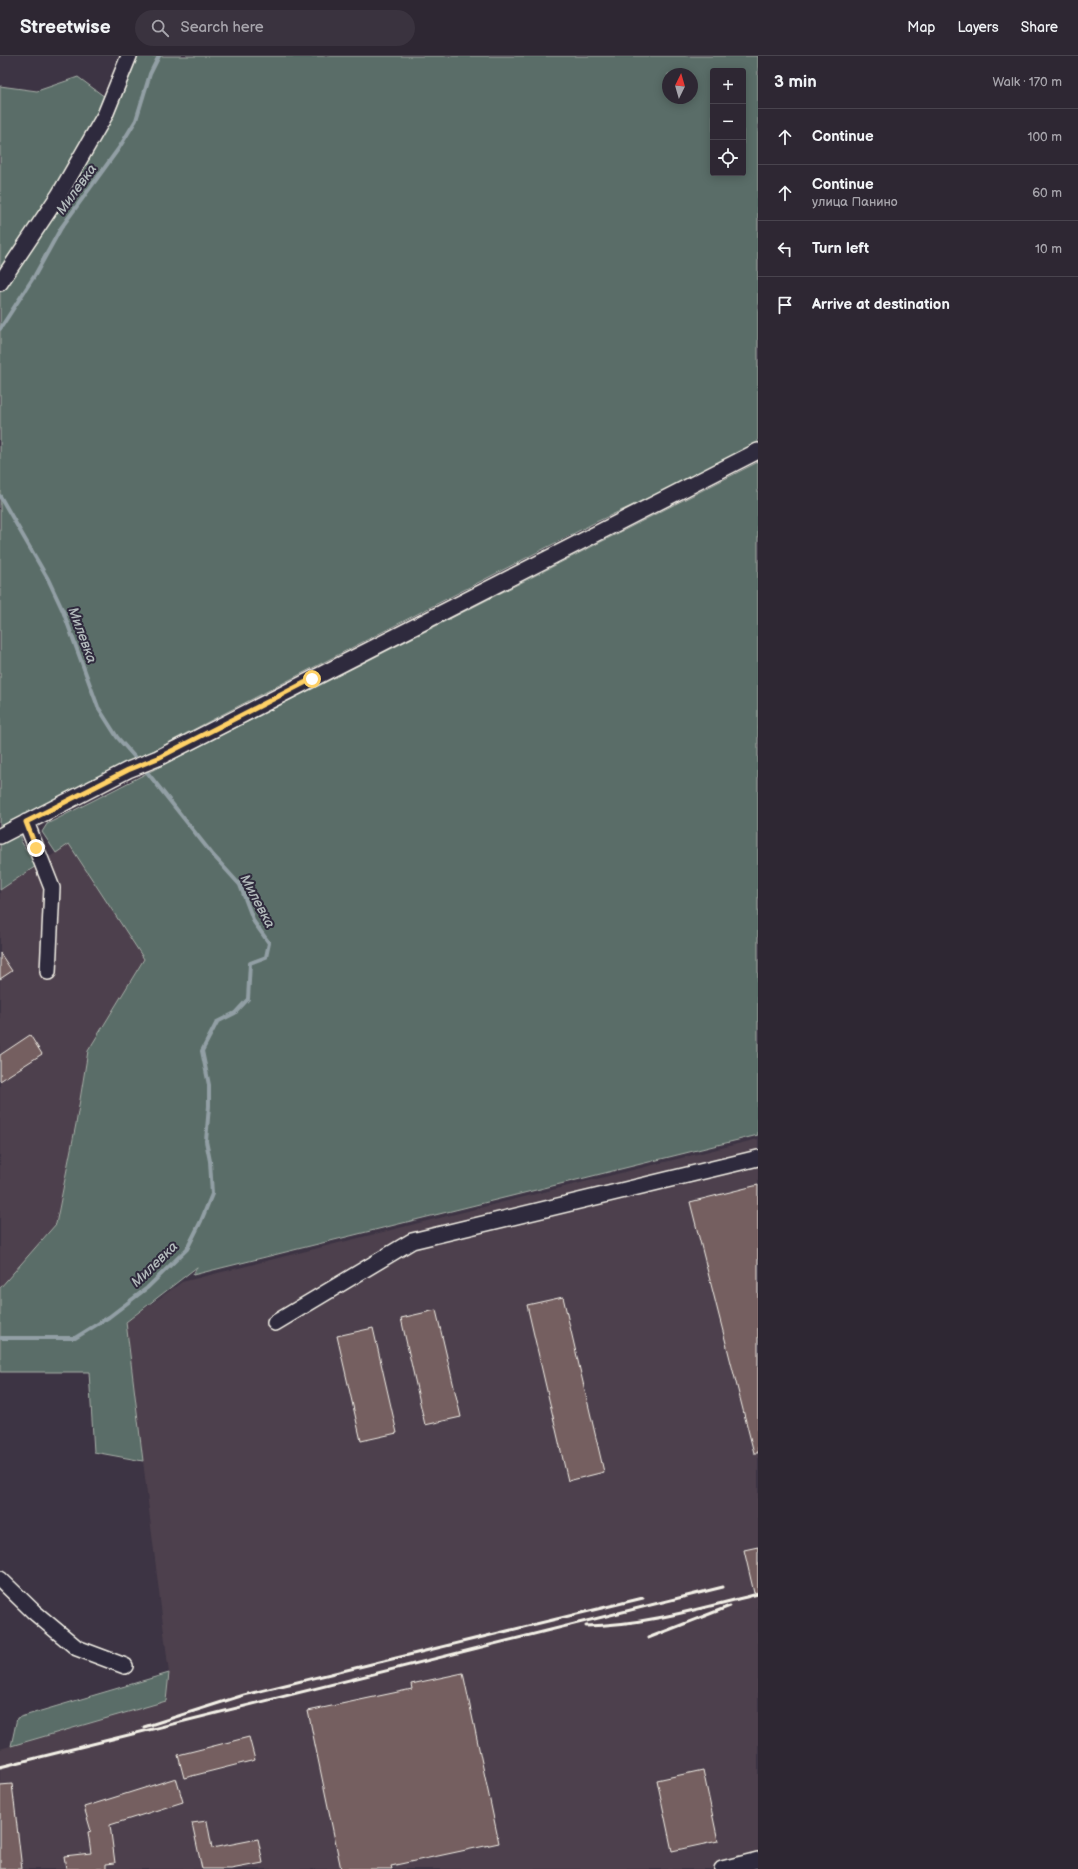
<!DOCTYPE html>
<html lang="en">
<head>
<meta charset="utf-8">
<style>
  body { margin:0; font-family:"Balsamiq Sans",sans-serif; background:#3a333f; color:#f1f3f6 }
  .controls { position:absolute; right:12px; top:12px; display:grid; overflow:hidden; border-radius:4px; box-shadow:0 2px 10px #0003 }
  .controls button { width:36px; height:36px; display:grid; place-items:center; padding:0; border:0; border-bottom:1px solid #49444e; background:#2e2733; color:#f1f3f6; font:20px sans-serif }
  .compass { position:absolute; left:662px; top:12px; width:36px; height:36px; border-radius:50%; background:#2e2733; box-shadow:0 2px 10px #0003; rotate:5deg }
  .stop { position:absolute; width:12px; height:12px; margin:-9px; border:3px solid #ffd166; border-radius:50%; background:#fff }
  .stop.end { background:#ffd166; border-color:#fff; box-shadow:0 1px 4px #0008 }
  .list { margin:0; padding:0; list-style:none }
  h2 { display:flex; justify-content:space-between; align-items:center; height:52px; margin:0; padding:0 16px; font-size:17px }
  h2 small { font-size:13px; font-weight:400; color:#a7a5ac }
  .list li { display:grid; grid-template-columns:26px 1fr auto; gap:12px; align-items:center; box-sizing:border-box; height:56px; padding:0 16px; border-top:1px solid #49444e }
  .list b { display:block; font-size:15px; white-space:nowrap }
  .list p { margin:0; font-size:13px; white-space:nowrap; color:#a7a5ac }
  .list em { font-size:13px; font-style:normal; color:#a7a5ac }
  .icon { flex:none; width:22px; height:22px; fill:none; stroke:currentColor; stroke-width:2; stroke-linecap:round; stroke-linejoin:round }
  .map { position:relative; flex:none; width:758px; height:1813px; overflow:hidden }
  header { display:flex; align-items:center; gap:24px; box-sizing:border-box; height:56px; padding:0 20px; background:#2e2733; border-bottom:1px solid #49444e }
  header strong { font-size:19px }
  nav { display:flex; gap:22px; margin-inline-start:auto; font-size:14px }
  .search { width:280px; height:36px; background:#3a333f; display:flex; align-items:center; gap:10px; box-sizing:border-box; padding:0 14px; border-radius:22px; color:#a7a5ac; font-size:15px }
  main { display:flex }
  aside { flex:1; background:#2e2733 }
  .map>svg:first-child { display:block }
  .built { fill:#4e414d }
  .green { fill:#5a6d67; stroke:#a7afa8; fill-rule:evenodd }
  .lines { fill:none; stroke-linecap:round; stroke-linejoin:round }
  .stream { stroke:#929fa5; stroke-width:4 }
  .building { fill:#745e61; stroke:#f4f1e8 }
  .minor-casing { stroke:#f4f1e8; stroke-width:18 }
  .minor { stroke:#2f2a3d; stroke-width:15 }
  .rail { stroke:#f4f1e8; stroke-width:3 }
  .route { stroke:#ffd166; stroke-width:5 }
  .labels { text-anchor:middle; stroke-width:4; stroke-linejoin:round; paint-order:stroke }
  .water-label { font-size:14px; font-style:italic; fill:#b2babb; stroke:#2f2a3d }
</style>
</head>
<body>
<header>
<strong>Streetwise</strong>
<div class="search"><svg class="icon" aria-label="search" viewBox="0 0 24 24"><circle cx="10" cy="10" r="6"/><path d="M15 15l6 6"/></svg>Search here</div>
<nav><a>Map</a><a>Layers</a><a>Share</a></nav>
</header>
<main>
<div class="map">
<svg width="758" height="1813" viewBox="0 0 758 1813">
  <rect width="100%" height="100%" fill="#3d3444"/>
  <filter id="ink" filterUnits="userSpaceOnUse"><feTurbulence type="fractalNoise" baseFrequency=".025" numOctaves="2"/><feDisplacementMap in="SourceGraphic" scale="8" xChannelSelector="R" yChannelSelector="G"/><feConvolveMatrix kernelMatrix="1 2 1 2 8 2 1 2 1" color-interpolation-filters="sRGB"/></filter>
  <g filter="url(#ink)">
    <path class="built" d="M69 788 144 903 88 995 76 1068 56 1168 0 1232V834Z
      M758 1083V1813H0V1693L166 1645 169 1617 126 1266 182 1226Z"/>
    <path class="green" d="M129 0H758V392L596 466 227 656 21 764V785L36 810 0 834V30L37 35 78 21 113 47ZM713 15H743V117H713ZM668 18H692V42H668Z
      M758 406V1079L193 1219 197 1211 126 1266 143 1405 94 1396 89 1316H0V1232L56 1168 76 1068 88 995 144 903 69 788 56 797 42 776 47 768Z
      M169 1617 166 1645 11 1690 17 1662Z"/>
    <g class="lines">
      <path class="stream" d="M0 273 35 219 61 172 119 92 136 64 150 18 159 0
        M0 440 48 523 63 555 98 651 117 681 139 706
        M0 1282H75L109 1261 147 1232 187 1193 201 1165 212 1138 210 1105 206 1085 209 1050V1029L202 995 217 966 235 957 248 943 250 907 266 901 269 887 254 866 240 829 212 798 143 711"/>
    </g>
    <path class="building" d="M0 897 12 915 0 923Z
      M30 979 42 998 0 1025V999Z
      M758 1129V1397H754L690 1146Z
      M563 1241 604 1416 568 1425 527 1249Z
      M436 1254 461 1361 425 1369 401 1262Z
      M373 1272 397 1377 361 1385 337 1280Z
      M758 1491V1536L754 1537 744 1494Z
      M463 1617 499 1787 391 1810 392 1813H341L308 1655 412 1633 411 1628Z
      M249 1681 255 1704 184 1722 178 1699Z
      M703 1714 718 1785 672 1795 657 1724Z
      M176 1722 183 1746 110 1769 115 1807 106 1808V1813H66L64 1800 91 1797 88 1776 91 1775 84 1751Z
      M12 1728 22 1813H0V1729Z
      M207 1765 212 1792 258 1783 263 1807 231 1813H202L192 1767Z"/>
    <g class="lines">
      <defs>
        <path id="minor" d="M0 227 59 139 105 59 129 0
          M26 766 52 832 48 916
          M0 780 128 714 158 702 758 395
          M275 1267 412 1185 758 1102
          M0 1523 34 1556 77 1592 125 1610
          M722 1813 758 1804"/>
      </defs>
      <use href="#minor" class="minor-casing"/>
      <use href="#minor" class="minor"/>
      <path class="rail" d="M586 1570C645 1569 701 1552 758 1538
        M648 1582 730 1550
        M144 1671 244 1639 643 1542
        M0 1711 723 1531"/>
    </g>
  </g>
  <g class="lines" filter="url(#ink)">
    <path class="route" d="M36 792 26 766 128 714 158 702 312 623"/>
  </g>
  <g class="labels">
    <g class="water-label">
      <text transform="translate(76 133) rotate(-54)" y="5">Милевка</text>
      <text transform="translate(83 579) rotate(70)" y="5">Милевка</text>
      <text transform="translate(258 845) rotate(62)" y="5">Милевка</text>
      <text transform="translate(154 1208) rotate(-44)" y="5">Милевка</text>
    </g>
  </g>
</svg>
<div class="controls">
<button>+</button>
<button>−</button>
<button><svg class="icon" aria-label="locate" viewBox="0 0 24 24"><circle cx="12" cy="12" r="6"/><path d="M12 2v4M12 18v4M2 12h4M18 12h4"/></svg></button>
</div>
<svg class="compass" viewBox="-18 -18 36 36"><path d="M0-13l5 13h-10z" fill="#e53935"/><path d="M0 13l5-13h-10z" fill="#a7a5ac"/></svg>
<div class="stop" style="left:312px;top:623px"></div>
<div class="stop end" style="left:36px;top:792px"></div>
</div>
<aside>
<h2>3 min<small>Walk · 170 m</small></h2>
<ul class="list">
<li><svg class="icon" aria-label="ahead" viewBox="0 0 24 24"><path d="M12 20V5M6 11l6-6 6 6"/></svg><div><b>Continue</b></div><em>100 m</em></li>
<li><svg class="icon" aria-label="ahead" viewBox="0 0 24 24"><path d="M12 20V5M6 11l6-6 6 6"/></svg><div><b>Continue</b><p>улица Панино</p></div><em>60 m</em></li>
<li><svg class="icon" aria-label="left" viewBox="0 0 24 24"><path d="M17 20v-9H6M10 6l-5 5 5 5"/></svg><div><b>Turn left</b></div><em>10 m</em></li>
<li><svg class="icon" aria-label="arrive" viewBox="0 0 24 24"><path d="M6 21V4h12l-3 4 3 4H6"/></svg><div><b>Arrive at destination</b></div></li>
</ul>
</aside>
</main>
</body>
</html>
